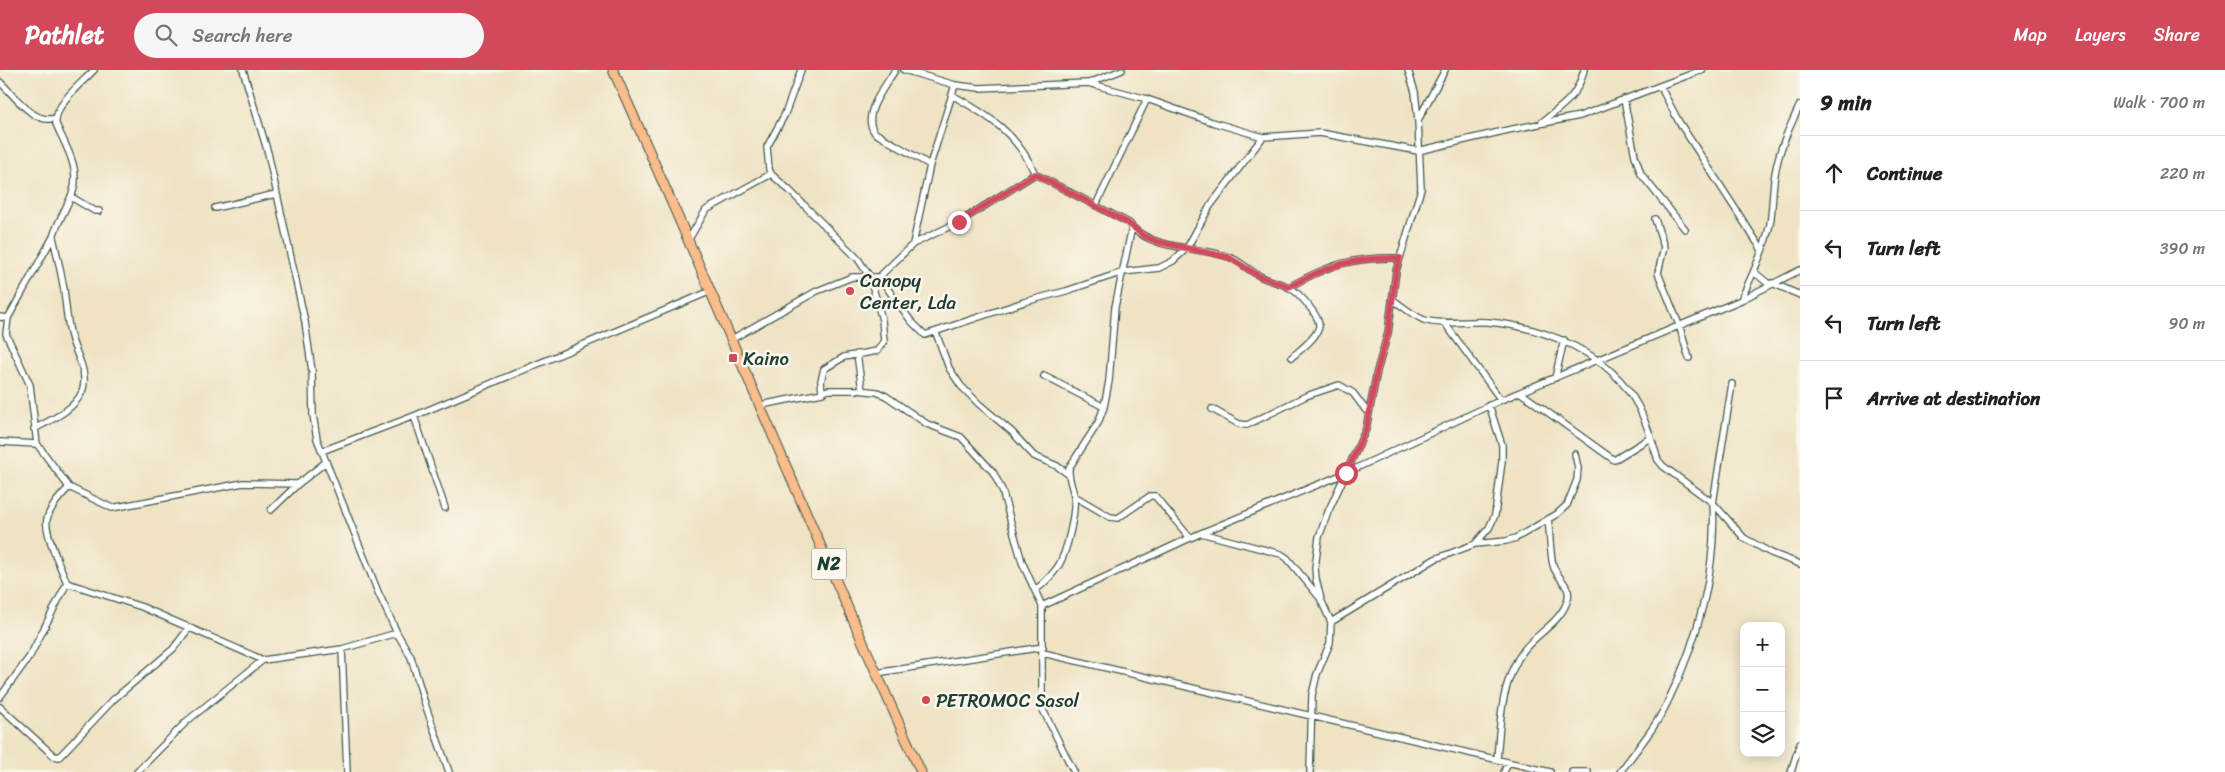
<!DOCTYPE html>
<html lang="en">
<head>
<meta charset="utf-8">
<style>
  body { margin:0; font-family:Sriracha,sans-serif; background:#f6f6f6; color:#222 }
  .controls { position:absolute; right:15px; bottom:15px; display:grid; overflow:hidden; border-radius:10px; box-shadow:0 2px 12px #0003 }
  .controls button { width:45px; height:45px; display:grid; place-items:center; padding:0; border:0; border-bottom:1px solid #e0e0e0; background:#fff; color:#222; font:25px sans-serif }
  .stop { position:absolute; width:15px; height:15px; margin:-11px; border:4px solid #d1495b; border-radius:50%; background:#fff }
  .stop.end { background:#d1495b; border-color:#fff; box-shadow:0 1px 5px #0008 }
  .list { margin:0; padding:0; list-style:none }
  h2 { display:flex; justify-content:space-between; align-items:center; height:65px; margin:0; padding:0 20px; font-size:21px }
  h2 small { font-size:16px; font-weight:400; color:#767676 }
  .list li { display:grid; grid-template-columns:32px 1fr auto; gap:15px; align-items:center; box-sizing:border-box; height:75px; padding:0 20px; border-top:1px solid #e0e0e0 }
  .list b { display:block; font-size:19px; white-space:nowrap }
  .list em { font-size:16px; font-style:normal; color:#767676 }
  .icon { flex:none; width:28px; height:28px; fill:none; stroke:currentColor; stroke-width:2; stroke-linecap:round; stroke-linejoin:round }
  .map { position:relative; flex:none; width:1800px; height:702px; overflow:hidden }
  header { display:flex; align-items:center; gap:30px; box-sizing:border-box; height:70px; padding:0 25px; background:#d1495b; color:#fff }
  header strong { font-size:24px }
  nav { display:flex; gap:28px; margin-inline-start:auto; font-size:18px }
  .search { width:350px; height:45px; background:#f6f6f6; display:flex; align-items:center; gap:12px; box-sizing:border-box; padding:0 18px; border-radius:28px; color:#767676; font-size:19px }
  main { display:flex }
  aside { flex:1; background:#fff }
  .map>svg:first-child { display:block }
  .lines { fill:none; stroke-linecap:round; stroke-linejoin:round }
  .street-casing { stroke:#3e564a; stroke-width:8 }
  .primary-casing { stroke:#3e564a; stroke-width:11 }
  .street { stroke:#fff; stroke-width:5.5 }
  .primary { stroke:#f9bc8a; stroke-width:9 }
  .route { stroke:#d1495b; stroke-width:6 }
  .poi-dot { fill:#d1495b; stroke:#fbf7ec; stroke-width:2 }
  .labels { text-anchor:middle; stroke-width:5; stroke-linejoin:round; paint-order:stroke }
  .shield { fill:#fbf7ec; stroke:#61756b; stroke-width:1 }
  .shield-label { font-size:18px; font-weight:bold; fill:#1f3d34 }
  .poi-label { font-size:19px; fill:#1f3d34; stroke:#fbf7ec; text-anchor:start }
</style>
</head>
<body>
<header>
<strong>Pathlet</strong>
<div class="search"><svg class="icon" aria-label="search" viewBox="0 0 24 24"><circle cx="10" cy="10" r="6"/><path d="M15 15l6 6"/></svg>Search here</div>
<nav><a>Map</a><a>Layers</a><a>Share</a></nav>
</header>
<main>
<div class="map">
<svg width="1800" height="702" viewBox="0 0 1800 702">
  <rect width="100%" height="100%" fill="#fbf7ec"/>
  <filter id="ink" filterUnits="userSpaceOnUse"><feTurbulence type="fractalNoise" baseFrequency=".02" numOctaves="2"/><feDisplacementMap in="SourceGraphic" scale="10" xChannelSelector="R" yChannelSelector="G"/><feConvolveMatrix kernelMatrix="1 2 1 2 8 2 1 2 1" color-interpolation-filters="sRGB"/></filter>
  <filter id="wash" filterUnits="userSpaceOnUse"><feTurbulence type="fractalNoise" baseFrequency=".0096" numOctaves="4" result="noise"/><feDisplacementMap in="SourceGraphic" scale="20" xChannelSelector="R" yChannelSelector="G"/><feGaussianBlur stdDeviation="1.12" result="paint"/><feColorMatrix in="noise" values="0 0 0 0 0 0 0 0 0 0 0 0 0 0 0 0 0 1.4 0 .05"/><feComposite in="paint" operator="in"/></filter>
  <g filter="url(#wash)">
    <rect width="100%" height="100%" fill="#efe3c4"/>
  </g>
  <g filter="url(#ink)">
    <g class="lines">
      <defs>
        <path id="street" d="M94 0C81 14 54 34 56 54 65 75 82 100 72 124 66 139 58 151 53 167L8 248 6 264 30 315 37 374 69 417 112 438 243 413 298 414
          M243 0 268 83 305 252 312 301 313 345 317 369 378 522 397 563 411 587 425 634 449 702
          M801 0 785 44 767 77 769 99 771 104 789 120 858 189 870 207 882 250 884 271 877 281 844 287 824 299 821 311 822 323
          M895 0C886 16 860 45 875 63L930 95
          M904 0 955 15 979 18 1088 13 1147 29 1212 52 1263 67 1320 63 1418 81 1508 60 1580 46 1702 0
          M0 12C14 25 34 55 55 48
          M1089 13 1122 0
          M1660 16 1679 52 1762 180
          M952 25C989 46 1018 64 1035 104L1129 153 1132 157 1115 237 1109 311 1104 337 1098 353 1069 398C1068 408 1072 416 1074 425 1076 442 1067 484 1057 498 1051 506 1044 514 1035 520
          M1624 29 1635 86 1641 104 1685 159
          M1418 50 1445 0
          M1542 52C1563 35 1577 28 1584 0
          M71 127 95 141H99
          M1096 135 1147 29
          M215 138 276 124
          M1655 149 1664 177 1658 203 1679 255 1689 288
          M1132 157C1157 181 1198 176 1229 187 1240 191 1248 200 1258 205 1268 211 1280 212 1290 218 1298 222 1320 246 1319 256 1318 267 1300 280 1292 287
          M689 169 706 140 771 104
          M913 174 930 95 955 15
          M1754 202 1770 215
          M879 207 913 174 959 152 1035 104
          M1772 213 1800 225
          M1289 217C1330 194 1353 187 1400 188
          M1392 229C1402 236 1412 245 1424 250 1444 256 1468 250 1488 252 1545 257 1610 283 1638 336 1647 353 1652 372 1658 390L1663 396 1713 433 1744 468 1771 483 1800 494
          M1741 230C1752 205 1764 181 1770 154 1773 137 1772 121 1775 104 1779 79 1789 58 1800 35
          M0 247 8 248
          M1444 252 1501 330
          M936 263 949 298 961 316 979 334 1012 362 1034 386 1057 396 1068 404
          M732 269 817 221 852 207H879L911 251 925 265 1024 232 1066 221 1123 202 1159 198 1173 191 1187 178 1210 136 1263 67
          M857 284 862 320
          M1044 306 1104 337
          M1555 308 1564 270
          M1521 323 1614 390 1650 368
          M761 335 822 323 828 320H857L877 322 886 326 927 354 961 367 993 402 1002 420 1022 492 1042 536V638L1074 702
          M1212 339 1239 354 1247 355 1306 326 1339 315 1353 323 1368 343
          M414 346 445 438
          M34 359C51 350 74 340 82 322 89 304 77 286 72 270 67 254 66 236 64 220 61 202 57 185 53 167
          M0 372 37 374
          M322 381 414 346 711 221
          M1074 426 1110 447 1118 448 1150 426H1155L1190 468
          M271 440 298 414 326 392
          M1201 463 1346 403 1501 330 1741 230 1800 200
          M1475 474 1506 471 1516 468 1557 444 1567 435 1577 410 1578 398 1575 384
          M67 513 142 537 263 590
          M1042 536 1201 463 1281 484 1287 488 1320 528
          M1331 552 1435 489 1475 474 1489 458 1495 445 1502 391V375L1489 335
          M342 579 347 702
          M1043 583 1550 702
          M876 603 1043 577
          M0 627 30 586 67 513C61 498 44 463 47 449 50 437 61 426 69 417
          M0 637 54 686 59 687 114 629 173 579 189 558
          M1497 690C1500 653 1501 610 1524 580 1537 563 1563 551 1568 528 1571 517 1558 508 1554 498 1550 489 1550 461 1548 449
          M137 702 187 651 263 590 342 579 397 563
          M1310 702 1312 625 1317 604 1330 573 1331 552 1321 530 1316 509 1315 498 1319 467 1328 442 1366 359 1377 301 1388 263 1396 201 1421 119 1418 50 1415 22 1408 0
          M1504 702 1508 693
          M1572 702H1588
          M1620 702C1637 679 1657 656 1669 629 1698 570 1717 499 1713 433L1732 314
          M1791 702 1800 673"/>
        <path id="primary" d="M613 0C718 233 815 470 921 702"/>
      </defs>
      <use href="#street" class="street-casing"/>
      <use href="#primary" class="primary-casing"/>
      <use href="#street" class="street"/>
      <use href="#primary" class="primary"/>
    </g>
  </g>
  <g class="lines" filter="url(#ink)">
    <path class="route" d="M959 152 1035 104 1128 153 1144 166 1158 172 1228 187 1259 206 1289 217C1328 195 1355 187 1400 188L1396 201 1388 263 1377 301 1366 359 1346 403"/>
  </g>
  <g class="poi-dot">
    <circle cx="850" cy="221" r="5"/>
    <rect x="728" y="283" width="10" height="10" rx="2.5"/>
    <circle cx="926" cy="630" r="5"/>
  </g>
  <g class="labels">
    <rect class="shield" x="811.5" y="478.5" width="35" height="31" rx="4"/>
    <g class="shield-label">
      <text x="829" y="500">N2</text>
    </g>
    <g class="poi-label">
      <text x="860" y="217">Canopy<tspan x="860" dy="22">Center, Lda</tspan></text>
      <text x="743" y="295">Kaino</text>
      <text x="936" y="637">PETROMOC Sasol</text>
    </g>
  </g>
</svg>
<div class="controls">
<button>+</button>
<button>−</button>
<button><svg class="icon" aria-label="layers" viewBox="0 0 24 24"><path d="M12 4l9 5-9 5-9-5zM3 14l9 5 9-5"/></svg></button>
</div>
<div class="stop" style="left:1346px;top:403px"></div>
<div class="stop end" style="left:959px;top:152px"></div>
</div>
<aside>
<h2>9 min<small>Walk · 700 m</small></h2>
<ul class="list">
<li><svg class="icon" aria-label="ahead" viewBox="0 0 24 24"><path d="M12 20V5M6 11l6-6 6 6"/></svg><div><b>Continue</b></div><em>220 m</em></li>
<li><svg class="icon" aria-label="left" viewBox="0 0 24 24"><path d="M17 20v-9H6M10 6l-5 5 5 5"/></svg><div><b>Turn left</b></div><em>390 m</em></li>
<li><svg class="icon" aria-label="left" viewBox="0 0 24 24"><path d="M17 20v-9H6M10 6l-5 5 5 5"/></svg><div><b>Turn left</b></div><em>90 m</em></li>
<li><svg class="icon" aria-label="arrive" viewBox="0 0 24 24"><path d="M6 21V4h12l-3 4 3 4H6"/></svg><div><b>Arrive at destination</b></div></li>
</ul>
</aside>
</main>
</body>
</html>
